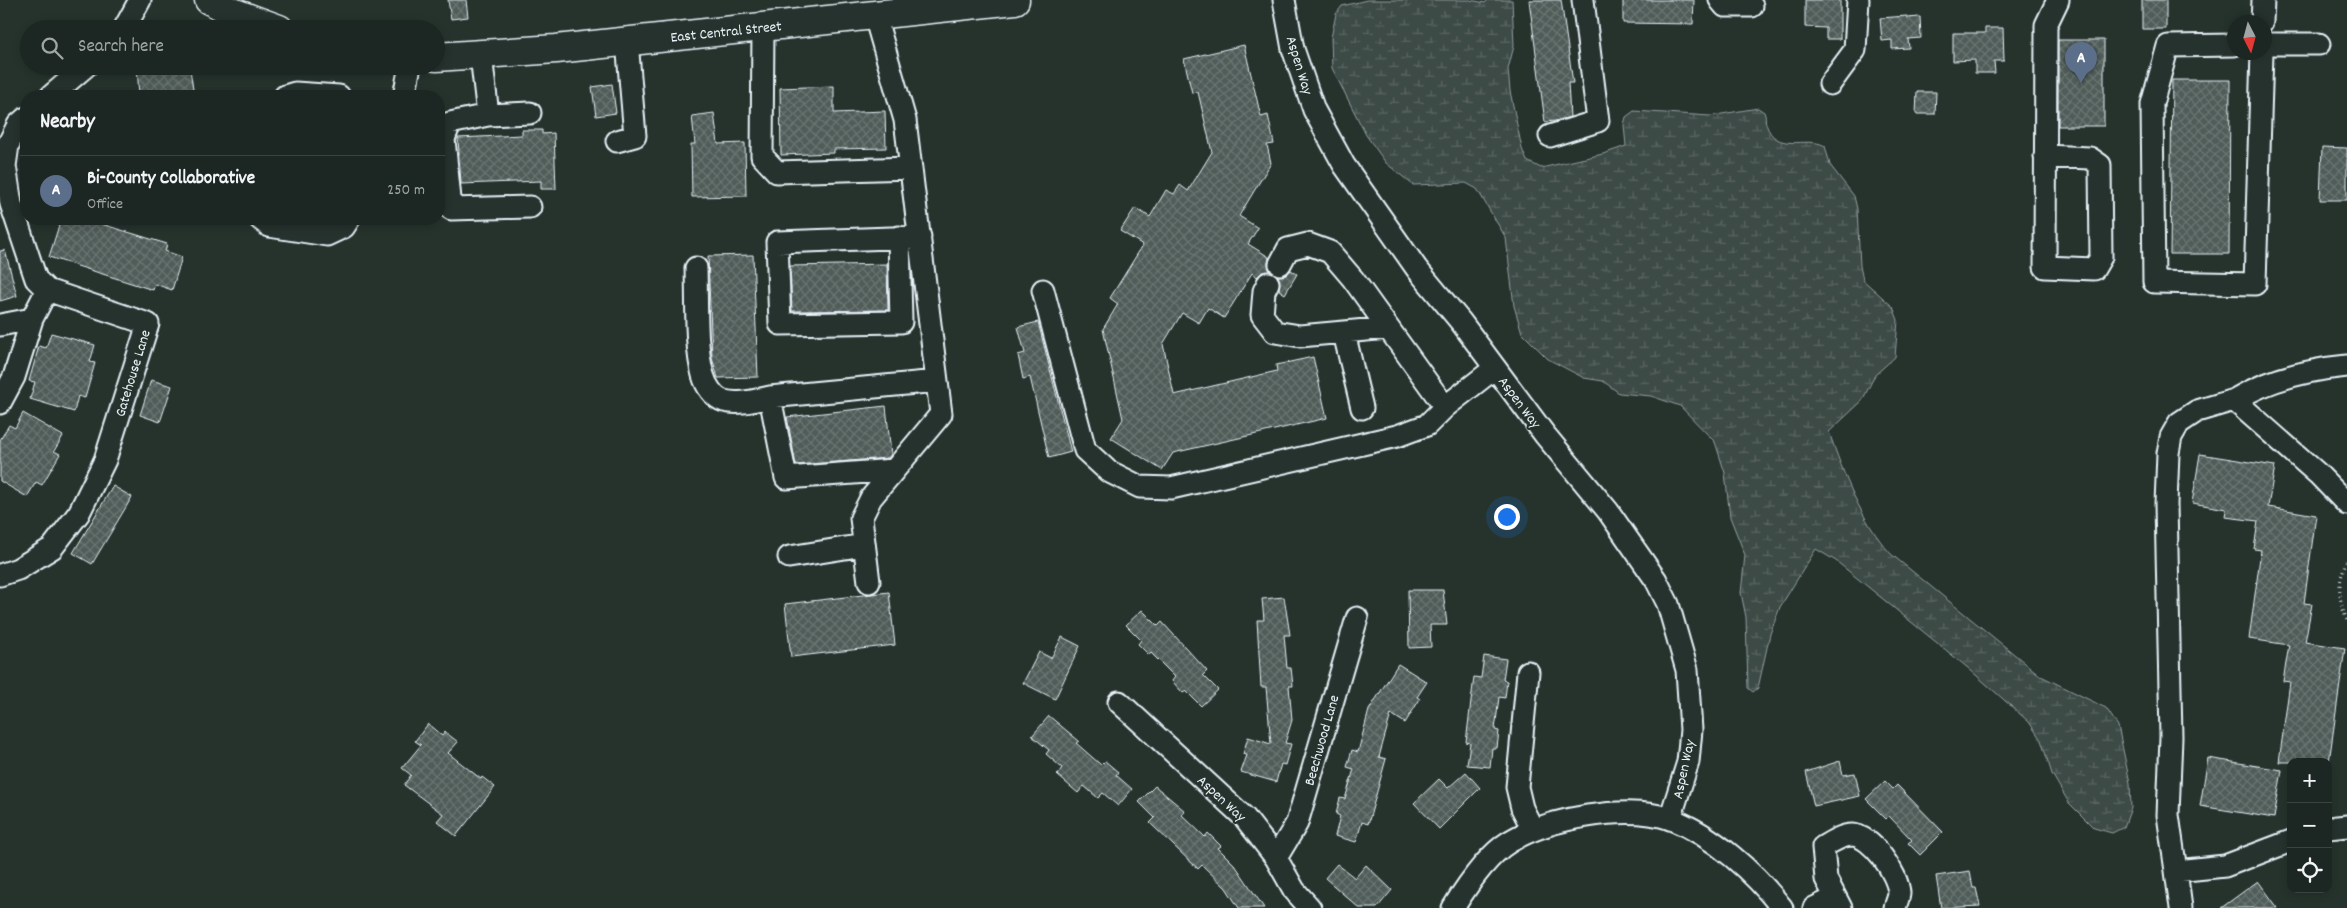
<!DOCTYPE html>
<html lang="en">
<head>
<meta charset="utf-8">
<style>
  body { margin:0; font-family:Dekko,sans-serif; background:#29322f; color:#f1f3f6 }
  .controls { position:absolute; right:15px; bottom:15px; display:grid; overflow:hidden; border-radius:10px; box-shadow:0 2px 8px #0003 }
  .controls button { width:45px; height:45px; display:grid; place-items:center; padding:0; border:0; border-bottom:1px solid #3a4340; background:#1c2622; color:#f1f3f6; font:25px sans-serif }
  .compass { position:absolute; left:2227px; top:15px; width:45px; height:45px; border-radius:50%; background:#1c2622; box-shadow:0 2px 8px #0003; rotate:174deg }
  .you { position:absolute; left:1506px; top:516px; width:18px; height:18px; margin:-12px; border:4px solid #fff; border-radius:50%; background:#1a73e8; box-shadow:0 0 0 8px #1a73e833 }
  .badge { display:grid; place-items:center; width:32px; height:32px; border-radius:50%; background:#0b8043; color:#fff; font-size:16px; font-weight:700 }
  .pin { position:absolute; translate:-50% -41px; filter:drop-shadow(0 1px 2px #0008) }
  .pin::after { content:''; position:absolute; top:26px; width:18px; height:15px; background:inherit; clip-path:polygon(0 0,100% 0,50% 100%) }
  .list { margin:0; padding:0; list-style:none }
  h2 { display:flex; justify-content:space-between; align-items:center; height:65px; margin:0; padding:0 20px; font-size:21px }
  h2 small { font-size:16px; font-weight:400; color:#a0a5a5 }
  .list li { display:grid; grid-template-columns:32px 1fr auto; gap:15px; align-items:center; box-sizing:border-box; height:70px; padding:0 20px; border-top:1px solid #3a4340 }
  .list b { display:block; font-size:19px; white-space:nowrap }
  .list p { margin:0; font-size:16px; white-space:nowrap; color:#a0a5a5 }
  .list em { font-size:16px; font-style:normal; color:#a0a5a5 }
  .icon { flex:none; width:28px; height:28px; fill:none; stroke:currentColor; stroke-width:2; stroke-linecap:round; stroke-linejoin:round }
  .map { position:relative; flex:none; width:2347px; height:908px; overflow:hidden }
  .search { position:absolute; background:#1c2622; box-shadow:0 2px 8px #0003; left:20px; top:20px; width:425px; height:55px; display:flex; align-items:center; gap:12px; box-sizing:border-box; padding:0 18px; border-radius:28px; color:#a0a5a5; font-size:19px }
  .panel { position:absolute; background:#1c2622; box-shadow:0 2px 8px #0003; left:20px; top:90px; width:425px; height:135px; border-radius:20px }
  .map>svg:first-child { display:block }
  .wetland { fill:url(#wetland-marsh); stroke:#939ea0 }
  .building { fill:url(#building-cross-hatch); stroke:#e8f1f8 }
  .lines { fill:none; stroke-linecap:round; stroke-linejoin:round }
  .minor-casing { stroke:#e8f1f8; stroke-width:25 }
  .major-casing { stroke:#e8f1f8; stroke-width:31 }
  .path { stroke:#e8f1f8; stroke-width:3; stroke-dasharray:1 4; stroke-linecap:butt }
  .minor { stroke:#26332d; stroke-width:21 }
  .major { stroke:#26332d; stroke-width:28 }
  .labels { text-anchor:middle; stroke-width:4.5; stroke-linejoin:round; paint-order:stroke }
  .street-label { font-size:15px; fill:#e8f1f8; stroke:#26332d }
</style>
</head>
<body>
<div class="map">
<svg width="2347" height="908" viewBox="0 0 2347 908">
  <defs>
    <pattern id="wetland-marsh" width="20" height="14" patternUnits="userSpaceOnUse" patternTransform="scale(1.25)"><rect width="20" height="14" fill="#3e4b47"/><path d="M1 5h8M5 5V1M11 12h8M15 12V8" fill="none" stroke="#5a6562"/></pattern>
    <pattern id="building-cross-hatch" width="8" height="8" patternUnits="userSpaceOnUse" patternTransform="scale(1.25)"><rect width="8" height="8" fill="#505c59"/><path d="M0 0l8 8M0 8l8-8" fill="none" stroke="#697472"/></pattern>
  </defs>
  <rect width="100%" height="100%" fill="#26332d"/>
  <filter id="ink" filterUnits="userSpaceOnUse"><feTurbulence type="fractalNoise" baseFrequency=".02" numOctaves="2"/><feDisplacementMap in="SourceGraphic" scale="10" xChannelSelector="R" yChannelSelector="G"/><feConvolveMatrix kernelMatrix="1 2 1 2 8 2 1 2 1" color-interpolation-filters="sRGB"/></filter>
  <g filter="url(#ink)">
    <path class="wetland" d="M1367 0H1470L1485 3 1488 0H1512L1514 46 1508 69 1510 91 1522 149 1527 161 1541 168 1603 154 1626 146 1624 125 1626 117 1634 111 1710 116 1758 108 1764 112C1766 116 1765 120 1766 124 1776 155 1806 135 1825 146L1830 165 1854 196 1857 209 1860 266 1863 280 1893 307 1898 320 1895 357 1875 375 1862 401 1829 432C1844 475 1861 521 1891 554L2041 676 2106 708 2118 726 2130 783 2131 808 2124 827 2112 833 2094 828 2069 803 2052 774 2041 740 2029 722 1968 668 1836 561 1816 549 1780 607 1770 634 1758 688 1753 692 1748 688 1746 617 1741 593 1745 555 1730 517 1725 473 1715 442 1680 406 1651 396 1619 393 1603 381 1584 378 1548 359 1522 333 1514 306 1506 238 1477 189 1466 183 1413 185 1386 163 1366 135 1332 68 1331 38 1336 14 1342 6Z"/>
    <path class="building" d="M448 0H466L468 17 451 19Z
      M1529 0H1561L1573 83H1568L1570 117 1555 121 1545 122Z
      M1623 0H1694L1693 24 1623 23Z
      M1805 0H1840V39H1826V28L1805 27Z
      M2142 0H2166V29H2142Z
      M1907 16V18L1920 17 1921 38 1908 39 1909 48 1892 49V40L1882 41 1880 18Z
      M1985 28H2003L2004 61H1994L1995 73H1975V60L1953 61V33H1985Z
      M2058 40H2104V126H2058Z
      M1244 45 1261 117 1268 115 1274 144 1267 145 1271 163 1239 216 1258 228 1248 244 1269 257 1268 264 1270 271 1262 272 1257 277 1252 273 1224 318 1208 308 1199 323 1182 313 1163 344 1174 395 1277 371 1276 365 1313 357 1327 418 1173 453 1162 470 1111 438 1123 419 1103 329 1118 304 1110 298 1143 245 1120 231 1135 208 1150 217 1166 190 1174 194 1180 185 1188 191 1212 152 1198 92 1192 93 1184 59Z
      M137 66H177L178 70 190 69 194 96H139Z
      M2172 80H2230L2229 254H2170Z
      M612 84 616 113 596 116 592 87Z
      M834 86V113L885 111 886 148 834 149V153L781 155 780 88Z
      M1917 92H1936L1935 114H1916Z
      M714 113 718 144 745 143 746 196 692 197 691 144H695L692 116Z
      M522 130H542V134L554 133 556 189H541V181L461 184 458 138 522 135Z
      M2322 147 2347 148V200H2320Z
      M61 219H96L95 222 167 244 165 251 182 257 172 290 155 284 153 290 49 257Z
      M5 250 17 296 0 301V251Z
      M753 255 758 377 718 378 712 358 708 256Z
      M887 264 888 310 792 311 790 266Z
      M1291 270 1297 274 1285 294 1279 290 1280 283 1278 276 1286 275Z
      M1038 322 1071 452 1049 458 1030 377 1023 379 1018 355 1025 353 1018 327Z
      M51 333 95 345 90 362 95 363 85 398 78 396 74 412 30 399 35 382 29 381 39 346 46 348Z
      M151 380 172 386 160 422 140 415Z
      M886 406 891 454 888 458 796 465 787 417Z
      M23 413 63 436 54 451 60 454 42 485 36 482 27 497 0 481V440L9 425 15 428Z
      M2200 454 2275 466 2268 507 2316 515 2304 603 2312 604 2305 642 2345 648 2329 762H2279L2290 682 2283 681 2289 645 2249 639 2261 550 2254 549 2258 521 2225 517 2226 509 2192 503Z
      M113 486 132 497 92 564 73 553Z
      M1408 590H1443L1447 625H1430L1431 647 1409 648Z
      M889 592 895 645 791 657 785 604Z
      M1284 597 1290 635H1284L1287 668H1291L1293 686H1289L1292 720 1285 743 1291 744 1285 765 1281 764 1276 782 1241 772 1247 755 1243 754 1248 737 1271 744 1266 687H1261L1257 620H1264L1262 599Z
      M1142 610 1158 626 1162 622 1207 671 1203 675 1218 690 1201 706 1186 691 1183 693 1172 681 1175 677 1151 653 1149 655 1138 644 1141 640 1126 625Z
      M1062 637 1080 646 1055 699 1023 683 1039 652 1051 658Z
      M1484 656 1506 659 1503 680 1507 681 1505 698 1499 697 1495 730 1499 731 1497 748H1492L1490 767 1467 765 1470 743 1466 742 1474 677 1481 678Z
      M1398 664 1427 682 1417 697 1420 699 1405 723 1391 714 1379 757 1386 759 1368 824 1362 822 1356 842 1335 836 1340 816 1336 814 1340 798 1345 799 1354 769 1347 767 1352 750 1358 752 1369 710Z
      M1049 716 1079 741 1076 743 1101 765 1105 761 1118 772 1116 775 1132 789 1118 806 1103 793 1098 798 1084 786 1078 793 1057 775 1062 768 1046 754 1049 750 1032 736Z
      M428 724 442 736 445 732 458 742 448 753 481 779 482 777 495 787 456 836 437 821 443 814 404 785 411 775 402 768 421 745 415 741Z
      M2208 758 2282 770 2274 818 2200 806Z
      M1840 761 1843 775 1855 773 1860 796 1814 806 1806 772Z
      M1466 772 1480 788 1439 829 1414 803 1439 779 1448 788Z
      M1885 781 1893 789 1897 785 1943 832 1920 855 1908 843 1912 840 1889 816 1886 819 1866 799Z
      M1155 786 1185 811 1182 815 1205 837 1208 833 1221 846 1218 848 1235 865 1264 908H1239L1226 888 1202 865 1198 869 1150 823 1155 818 1139 802Z
      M1337 864 1355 878 1366 865 1392 890 1377 908H1359L1325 878Z
      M1970 871 1973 888H1976L1980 906 1941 908 1936 876Z
      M2258 881 2278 908H2221Z"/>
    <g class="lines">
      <defs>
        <path id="minor" d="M1284 0 1293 49 1314 110 1344 165 1417 269 1461 322 1545 435 1608 511 1656 580 1668 604 1687 670 1691 730 1688 762 1670 819
          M1720 0 1725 6H1752
          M2262 22 2263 0
          M763 28 762 156 777 172 911 168
          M124 29 140 0
          M2264 44H2319
          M2234 45 2168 46 2152 104 2154 282 2255 284 2262 52
          M481 55 488 115 530 113
          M1830 84 1855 50 1858 0
          M51 96 86 66
          M285 96 295 93 339 96
          M404 96 410 66
          M488 115 450 123 444 139 451 209 530 207
          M1550 136 1598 121 1583 0
          M617 141 635 136 627 41
          M2045 156 2090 158 2100 165 2101 257 2094 269 2045 267 2046 25 2058 0
          M260 219 269 226 327 235 344 227 349 219
          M899 237 901 322 780 324 777 242 920 237
          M1280 264 1288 249 1308 244 1330 252 1353 279 1445 407
          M696 268C697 298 695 348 703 375 706 386 714 398 724 401 739 405 755 400 770 397
          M1268 283 1264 291 1262 315 1275 332 1300 336 1388 328
          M1043 290 1085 450 1108 471 1140 487 1171 488 1397 436 1427 425 1445 407 1495 368
          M0 325 32 319
          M1344 333 1362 408
          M2347 366C2306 370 2269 379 2234 400L2318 474 2347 504
          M0 403 14 377 32 319 47 290
          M894 470 786 478 770 397 937 381
          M789 557 864 545
          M0 575 18 569 52 548 79 513 105 460 148 324 47 290 36 279 11 204 5 166 8 145 18 125 26 118
          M869 582 861 518 871 498 941 414 905 120 875 16
          M1528 672 1517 787 1522 808 1533 830
          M1119 702 1245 818 1276 858 1294 890 1310 908
          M2328 828 2347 826
          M1276 858 1297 823 1357 618
          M2176 871 2168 815 2171 737 2166 504 2168 453 2171 437 2179 423 2197 411 2234 400
          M1453 908C1466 887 1488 855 1509 842 1548 818 1627 804 1671 819 1713 835 1755 873 1782 908
          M1814 908 1835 898
          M1841 908 1826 879 1823 847C1831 842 1842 835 1852 835 1872 836 1898 874 1899 893 1899 898 1896 903 1895 908
          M2181 908 2176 871 2225 866 2291 841"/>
        <path id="major" d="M209 0 235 13 279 29
          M436 57 556 49 1015 0"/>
      </defs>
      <use href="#minor" class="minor-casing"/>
      <use href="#major" class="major-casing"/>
      <path class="path" d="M2347 561C2337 582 2338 599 2347 620"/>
      <use href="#minor" class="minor"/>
      <use href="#major" class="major"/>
    </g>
  </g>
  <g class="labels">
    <g class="street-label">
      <text transform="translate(726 31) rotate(-6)" y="5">East Central Street</text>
      <text transform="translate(1300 65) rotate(73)" y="5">Aspen Way</text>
      <text transform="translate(132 373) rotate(-73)" y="5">Gatehouse Lane</text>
      <text transform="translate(1520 402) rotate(53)" y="5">Aspen Way</text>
      <text transform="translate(1321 740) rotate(-74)" y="5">Beechwood Lane</text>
      <text transform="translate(1683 769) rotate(-78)" y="5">Aspen Way</text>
      <text transform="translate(1222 798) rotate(43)" y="5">Aspen Way</text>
    </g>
  </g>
</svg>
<div class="controls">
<button>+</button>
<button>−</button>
<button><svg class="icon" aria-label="locate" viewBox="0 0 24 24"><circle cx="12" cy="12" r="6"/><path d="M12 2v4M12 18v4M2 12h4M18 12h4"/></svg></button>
</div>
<svg class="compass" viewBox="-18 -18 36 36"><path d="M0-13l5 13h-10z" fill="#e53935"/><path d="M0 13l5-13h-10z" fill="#a0a5a5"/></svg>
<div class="you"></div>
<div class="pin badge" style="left:2081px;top:83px;background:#5c6f8a">A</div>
<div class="search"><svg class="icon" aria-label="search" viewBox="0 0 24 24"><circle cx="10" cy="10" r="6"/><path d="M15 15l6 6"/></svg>Search here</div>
<section class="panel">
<h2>Nearby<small></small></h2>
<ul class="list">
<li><span class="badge" style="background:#5c6f8a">A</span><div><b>Bi-County Collaborative</b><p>Office</p></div><em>250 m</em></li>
</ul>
</section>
</div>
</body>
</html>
